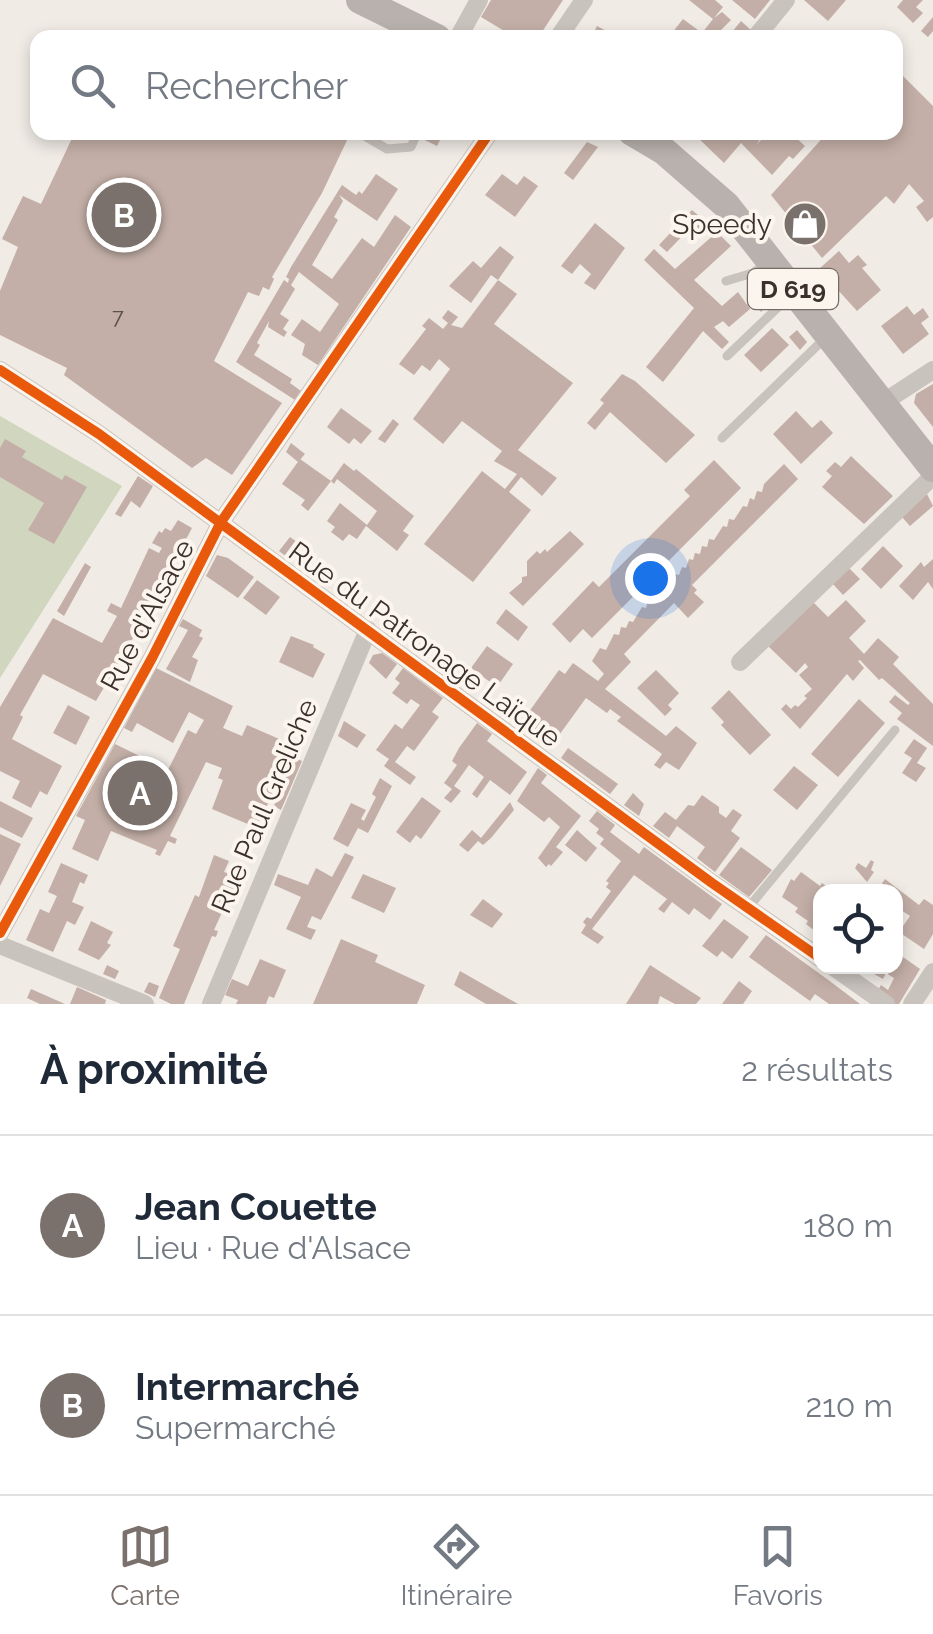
<!DOCTYPE html>
<html lang="fr">
<head>
<meta charset="utf-8">
<style>
  body { margin:0; font-family:Raleway,sans-serif; background:#f6f6f7; color:#1f2937 }
  .controls { position:absolute; right:30px; bottom:30px; display:grid; overflow:hidden; border-radius:20px; box-shadow:0 5px 15px #0003 }
  .controls button { width:90px; height:90px; display:grid; place-items:center; padding:0; border:0; border-bottom:2px solid #e0e1e3; background:#fff; color:#1f2937; font:50px sans-serif }
  .you { position:absolute; left:650px; top:578px; width:35px; height:35px; margin:-25px; border:8px solid #fff; border-radius:50%; background:#1a73e8; box-shadow:0 0 0 15px #1a73e833 }
  .badge { display:grid; place-items:center; width:65px; height:65px; border-radius:50%; background:#7a716c; color:#fff; font-size:32px; font-weight:700 }
  .pin { position:absolute; translate:-50% -50%; border:5px solid #fff; box-shadow:0 2px 10px #0006 }
  .list { margin:0; padding:0; list-style:none }
  h2 { display:flex; justify-content:space-between; align-items:center; height:130px; margin:0; padding:0 40px; font-size:42px }
  h2 small { font-size:32px; font-weight:400; color:#747a83 }
  .list li { display:grid; grid-template-columns:65px 1fr auto; gap:30px; align-items:center; box-sizing:border-box; height:180px; padding:0 40px; border-top:2px solid #e0e1e3 }
  .list b { display:block; font-size:38px; white-space:nowrap }
  .list p { margin:0; font-size:32px; white-space:nowrap; color:#747a83 }
  .list em { font-size:32px; font-style:normal; color:#747a83 }
  .icon { flex:none; width:55px; height:55px; fill:none; stroke:currentColor; stroke-width:2; stroke-linecap:round; stroke-linejoin:round }
  .map { position:relative; flex:none; width:933px; height:1004px; overflow:hidden }
  .search { position:absolute; background:#fff; box-shadow:0 5px 15px #0003; left:30px; right:30px; top:30px; height:110px; display:flex; align-items:center; gap:25px; box-sizing:border-box; padding:0 35px; border-radius:20px; color:#747a83; font-size:38px }
  .sheet { height:490px; background:#fff }
  nav { display:flex; justify-content:space-around; align-items:center; box-sizing:border-box; height:140px; border-top:2px solid #e0e1e3; background:#fff; font-size:28px; color:#747a83 }
  nav a { display:grid; justify-items:center; gap:5px }
  nav .on { color:#7a716c }
  .map>svg:first-child { display:block }
  .green { fill:#d1d6bf }
  .building { fill:#c3afa7 }
  .lines { fill:none; stroke-linecap:round; stroke-linejoin:round }
  .service { stroke:#c9c3be; stroke-width:9 }
  .minor { stroke:#c9c3be; stroke-width:18 }
  .primary { stroke:#b8b1ad; stroke-width:28 }
  .cycleway-casing { stroke:#fbf5ee; stroke-width:16 }
  .cycleway { stroke:#e8590c; stroke-width:10 }
  .labels { text-anchor:middle; stroke-width:8; stroke-linejoin:round; paint-order:stroke }
  .number-label { font-size:22px; fill:#5d504a }
  .shield { fill:#fbf5ee; stroke:#756b66; stroke-width:2.5 }
  .shield-label { font-size:25px; font-weight:bold; fill:#3b302b }
  .poi-label { font-size:28px; fill:#3b302b; stroke:#fbf5ee; text-anchor:end }
  .street-label { font-size:28px; fill:#3b302b; stroke:#fbf5ee }
</style>
</head>
<body>
<div class="map">
<svg width="933" height="1004" viewBox="0 0 933 1004">
  <rect width="100%" height="100%" fill="#f0ebe5"/>
  <path class="green" d="M0 416 122 486 0 678Z"/>
  <path class="building" d="M491 0H563L538 38H517L511 31 506 32 481 17Z
    M689 0H715L723 7 714 18 722 12 731 20 713 38H668L683 19 702 33 713 19Z
    M732 0H770L755 19Z
    M804 0H846L828 21Z
    M903 0H923L916 7 923 13 913 23 897 7Z
    M933 17V31L928 37 921 31Z
    M741 21 752 31 747 38H727Z
    M597 26 620 38H591Z
    M896 69 933 106V217L927 222 916 207 924 201 909 184 894 204 886 196 822 258 771 195 828 132H896Z
    M75 132H297L305 137 307 132H341L349 136 322 193 272 277 274 279 269 290 263 287 259 296 248 292 214 361 282 403 232 475 206 458 192 468 64 375 67 368 0 335V291L18 247 2 239 23 196 41 204Z
    M408 132H444L437 146Z
    M692 132H764L757 144 769 132H784L788 136 791 133 805 146 793 159 789 156 772 175 741 143 724 163Z
    M587 142 598 147 573 180 564 173Z
    M376 174 398 189 377 221 339 195 343 201 334 217 338 220 312 265 332 279 362 238 374 247 395 215 411 227 318 365 302 355 305 344 291 335 302 319 320 332 339 304 299 272 291 285 295 289 280 314 289 320 283 329 287 332 284 337 268 327 269 321 257 343 260 345 254 355 292 379 290 383 301 391 295 400 236 362 284 280 288 283 289 279 286 277 291 267 342 185 356 195 359 191 362 194Z
    M502 174 517 185 524 176 538 186 515 217 485 195Z
    M692 210 707 223 696 235 689 229 667 252 659 245Z
    M595 223 625 248 595 290 584 283 591 274 580 264 572 274 561 266Z
    M717 232 731 246 694 280 722 306 738 292 750 309 729 327 723 321 714 327 729 342 722 349 703 331 663 382 646 367 694 308 644 260 654 249 675 269Z
    M500 246 514 257 498 280 491 275 471 303 449 286 473 261 481 268Z
    M839 251 849 263 858 255 867 265 862 268 881 290 857 311 819 269Z
    M498 280 517 294 494 324 573 383 518 450 557 478 542 496 521 477 509 492 531 510 473 582 424 544 482 471 505 489 517 474 494 461 502 451 462 421 443 444 413 419 450 369 439 359 430 371 422 365 414 375 399 364 426 329 422 326 429 318 443 329 448 323 442 318 448 310 458 317 451 325 462 328Z
    M766 290 773 300 761 312 754 303Z
    M907 306 914 315 923 308 929 317 921 323 929 334 903 354 881 326Z
    M772 328 789 345 761 372 744 355Z
    M797 330 807 342 800 350 789 337Z
    M622 374 635 381 695 435 666 463 610 412 595 430 587 423 604 403 600 400Z
    M933 384V427L914 403 916 394Z
    M341 408 372 431 361 444 354 438 349 444 327 427Z
    M796 411 812 428 821 420 833 433 801 464 773 434Z
    M393 419 399 424 385 443 378 439Z
    M5 439 26 451 22 457 62 480 65 475 87 487 54 544 28 530 44 503 0 477V448Z
    M291 443 305 454 298 462 286 452Z
    M851 456 893 496 864 524 822 487 832 476 826 471 835 462 841 467Z
    M300 459 331 481 308 511 301 505 305 500 282 484Z
    M714 460 741 488 592 638 583 629 570 643 552 624 593 581 599 587 690 496 684 490Z
    M344 463 354 471 356 469 414 516 403 531 409 535 397 551 366 526 357 539 349 534 343 541 331 532 335 527 327 521 340 503 367 525 377 511 337 479 334 484 331 481Z
    M784 464 798 479 692 585 697 590 694 593 704 602 688 618 674 603 624 654 631 662 605 689 666 736 676 726 697 743 679 770 666 762 660 769 654 765 662 754 617 721 621 717 610 709 607 713 586 698 549 749 518 727 559 670 565 674 573 663 598 681 604 674 592 661 600 648 606 650 614 634 619 635 621 627 626 628 629 621 633 622 642 607 646 608 648 600 652 601 654 593 659 595 661 587 666 588 668 580 672 581 675 574 679 575 682 567 686 568 689 559 693 560 695 553 700 554 702 546 707 547 709 539 714 540 723 526 727 527 729 519 734 520 743 506 747 507 750 498 754 500 757 491 762 492 764 484Z
    M138 476 153 486 140 508 131 501 121 517 115 514Z
    M927 494 933 506 910 526 901 516Z
    M178 520 192 528 139 628 151 634 148 639 136 633 96 701 43 674 20 715 23 717 12 739 62 766 47 795 40 791 31 808 12 798 20 781 0 771V707L53 618 102 643 117 616 107 611 111 603 121 608 149 548 159 553 162 548 152 543 159 531 162 533 165 528 171 531Z
    M570 531 584 544 523 606 509 593 522 582V577L527 576V561L537 551 540 554 545 549 547 552Z
    M290 537 297 542 287 557 279 551Z
    M883 546 903 566 881 589 861 569Z
    M217 555 228 558 254 577 238 598 206 576Z
    M933 559V589L928 582 913 600 899 586 921 562 924 567Z
    M85 563 91 567 64 616 57 611Z
    M326 564 334 570 323 585 315 579Z
    M848 567 860 579 843 595 832 583Z
    M257 580 280 597 266 615 243 598Z
    M846 600 866 621 849 638 864 654 878 638 899 657 893 664 933 704V746L897 719 902 713 889 702 895 695 908 705 910 703 882 678 879 680 860 660 858 661 864 668 853 681 847 674 800 729 781 709 786 704 791 709 795 705 798 707 807 698 804 696 812 689 799 675 808 667 805 663 796 673 768 646 813 602 828 617Z
    M506 609 528 627 518 641 496 623Z
    M183 619 202 630 199 636 203 638 192 657 198 660 190 682 166 669 188 630 179 626Z
    M291 636 314 645 313 647 325 654 313 678 279 662Z
    M487 646 513 664 497 687 471 668Z
    M382 653 397 664 386 679 369 663 373 655Z
    M156 668 233 706 223 728 242 736 247 725 293 745 289 756 302 761 281 810 274 806 280 793 274 790 257 828 212 809 223 780 218 778 222 768 206 762 170 836 177 839 175 844 168 841 160 856 155 854 157 850 111 831 98 861 72 849 85 820 76 816 115 744 168 770 188 730 196 734 204 720 189 712 173 743 137 723 132 732 124 728Z
    M403 668 443 698 432 712 439 717 414 751 407 746 395 762 416 777 410 785 384 766 389 759 376 750 395 724 402 729 420 705 411 699 407 704 392 693 400 683 395 679Z
    M656 670 679 693 668 705 672 709 665 716 637 688Z
    M729 690 771 735 750 755 721 725 724 722 711 708Z
    M859 699 885 723 838 777 811 754Z
    M68 705 90 717 76 745 53 733Z
    M344 721 366 735 357 748 338 736Z
    M477 723 492 734 487 741 527 772 510 795 490 780 477 798 472 794 484 777 469 765 454 786 461 791 451 803 444 798 452 789 444 783 457 765 452 761 459 748Z
    M914 739 927 748 917 763 926 768 916 782 902 773 912 758 904 753Z
    M568 748 618 784 610 794 561 758Z
    M794 766 818 785 797 810 773 790Z
    M538 768 547 775 541 783 581 816 556 847 563 852 551 866 549 864 546 867 538 858 560 827 549 817 544 822 517 801Z
    M380 778 392 786 368 833 358 828 348 847 333 839 351 803 366 810 361 819 364 821 376 797 372 794Z
    M633 793 644 804 639 816 624 805Z
    M702 795 719 807V813L726 818 733 809 742 815 731 831 740 838 715 872 697 858 705 847 677 826 669 838 653 826 665 812 676 820 688 805 694 806Z
    M422 797 441 811 421 839 416 835 410 843 396 832Z
    M0 801 33 818 22 838 0 827Z
    M510 802 514 810 491 838 483 845 478 841 468 852 459 845 472 830 481 838Z
    M597 811 615 825 610 832 639 854 644 847 722 904 710 920 694 908 689 915 672 902 664 913 658 909 667 899 634 875 592 929 604 937 598 944 581 933 586 925 583 922 587 917 591 919 611 891 606 887 609 883 606 881 621 861 600 844 604 839 596 833 599 829 589 821Z
    M577 830 597 848 586 862 565 845Z
    M0 834 21 844 0 886Z
    M741 847 772 870 749 897 719 875Z
    M345 853 354 857 321 920 312 916 307 927 316 930 311 940 286 929 301 897 274 885 278 874 308 885 316 868 332 877Z
    M214 855 229 861 224 872 238 877 233 888 235 889 224 908 214 930 218 931 216 937 212 936 184 1004H171L159 998 180 949 173 946 195 895 199 897Z
    M871 860 874 862 871 870 874 872 867 882 855 868 858 863 866 868Z
    M61 863 88 875 84 884 80 882 72 902 84 907 75 925 67 921 53 952 26 940 40 909 49 913 57 896 48 892Z
    M801 872 820 886 822 883 826 886 824 889 827 891H820V935L806 924 808 921 795 912 798 908 782 897 791 879 794 881Z
    M363 874 396 888 384 913 351 898Z
    M885 879 919 905 924 899 933 905V934L924 949 899 932 910 916 898 908 896 911V891H877Z
    M483 899 503 914 492 928 470 915Z
    M724 919 749 937 732 959 722 951 717 957 702 946Z
    M91 921 113 932 107 943 111 945 99 960 78 950Z
    M766 935 827 979 860 1004H829L815 994 810 1001 749 957Z
    M341 939 378 955 375 962 425 985 417 1004H313Z
    M896 952 920 969 899 1004H893L877 992 881 985 888 990 894 978 886 973 883 979 874 974 879 966H896Z
    M260 959 286 970 274 998 269 996 266 1004H236L238 1000 225 995 232 979 248 986Z
    M107 965 119 971 115 979 103 974Z
    M650 965 701 998 696 1004H675L660 996 658 1004H626Z
    M460 971 518 1004H486L454 985Z
    M739 981 752 991 743 1004H722Z
    M149 982 159 986 155 997 144 992Z
    M77 987 106 1000 105 1004H70Z
    M31 989 65 1004H40L27 998Z"/>
  <g class="lines">
    <path class="service" d="M358 132 387 149 411 147 416 136
      M726 281 753 273 768 262
      M727 356 793 293
      M722 438 824 339
      M748 908 895 730"/>
    <path class="minor" d="M458 38 479 0
      M558 38 584 0
      M755 38 786 0
      M0 370 99 434 712 883 820 958
      M884 402 933 370
      M740 662 933 476
      M0 933 152 658 221 522 490 132
      M0 945 145 1004
      M832 966 886 1004
      M211 1004 368 630
      M912 1004 933 972"/>
    <path class="primary" d="M360 0 437 38
      M632 132 664 151 726 205 933 468"/>
    <defs>
      <path id="cycleway" d="M0 370 99 434 712 883 820 958
        M0 933 152 658 221 522 490 132"/>
    </defs>
    <use href="#cycleway" class="cycleway-casing"/>
    <use href="#cycleway" class="cycleway"/>
  </g>
  <defs>
    <symbol id="shop-disc" viewBox="-11 -11 22 22"><circle r="9.5" fill="#7a716c" stroke="#fbf5ee"/><path d="M-5-2.5h2.3a2.7 3.5 0 0 1 5.4 0H5L5.5 6h-11ZM-1.5-2.5h3a1.5 2.3 0 0 0-3 0Z" fill="#fff"/></symbol>
  </defs>
  <g fill-rule="evenodd">
    <use href="#shop-disc" x="780" y="199" width="50" height="50"/>
  </g>
  <g class="labels">
    <g class="number-label">
      <text x="118" y="324">7</text>
    </g>
    <rect class="shield" x="748" y="269" width="90" height="40" rx="8"/>
    <g class="shield-label">
      <text x="793" y="298">D 619</text>
    </g>
    <g class="poi-label">
      <text x="772" y="234">Speedy</text>
    </g>
    <g class="street-label">
      <text transform="translate(147 615) rotate(-62)" y="10">Rue d'Alsace</text>
      <text transform="translate(425 644) rotate(36)" y="10">Rue du Patronage Laïque</text>
      <text transform="translate(264 806) rotate(-67)" y="10">Rue Paul Greliche</text>
    </g>
  </g>
</svg>
<div class="controls">
<button><svg class="icon" aria-label="locate" viewBox="0 0 24 24"><circle cx="12" cy="12" r="6"/><path d="M12 2v4M12 18v4M2 12h4M18 12h4"/></svg></button>
</div>
<div class="you"></div>
<div class="pin badge" style="left:140px;top:793px">A</div>
<div class="pin badge" style="left:124px;top:215px">B</div>
<div class="search"><svg class="icon" aria-label="search" viewBox="0 0 24 24"><circle cx="10" cy="10" r="6"/><path d="M15 15l6 6"/></svg>Rechercher</div>
</div>
<section class="sheet">
<h2>À proximité<small>2 résultats</small></h2>
<ul class="list">
<li><span class="badge">A</span><div><b>Jean Couette</b><p>Lieu · Rue d'Alsace</p></div><em>180 m</em></li>
<li><span class="badge">B</span><div><b>Intermarché</b><p>Supermarché</p></div><em>210 m</em></li>
</ul>
</section>
<nav>
<a class="on"><svg class="icon" aria-label="map" viewBox="0 0 24 24"><path d="M3 6l6-2 6 2 6-2v14l-6 2-6-2-6 2zM9 4v14M15 6v14"/></svg>Carte</a>
<a><svg class="icon" aria-label="directions" viewBox="0 0 24 24"><path d="M12 3l9 9-9 9-9-9zM9 14v-3h6M13 9l2 2-2 2"/></svg>Itinéraire</a>
<a><svg class="icon" aria-label="saved" viewBox="0 0 24 24"><path d="M7 4h10v16l-5-4-5 4z"/></svg>Favoris</a>
</nav>
</body>
</html>
